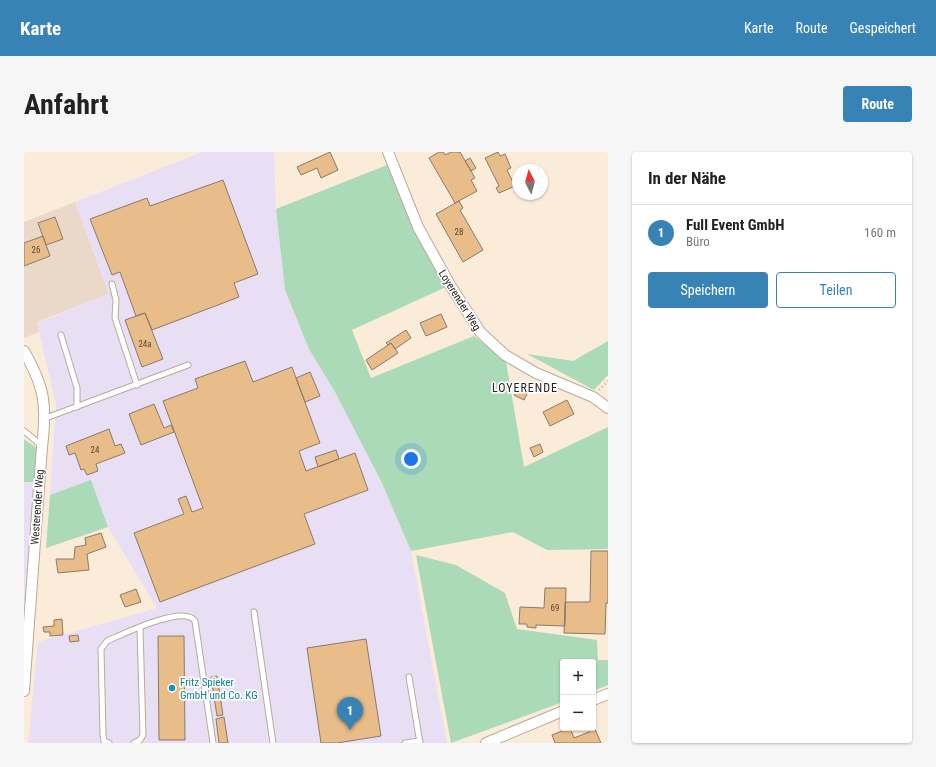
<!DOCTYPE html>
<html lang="de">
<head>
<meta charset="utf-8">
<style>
  body { margin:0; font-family:"Roboto Condensed",sans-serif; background:#f6f6f6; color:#222 }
  .controls { position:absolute; right:12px; bottom:12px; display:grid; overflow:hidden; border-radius:4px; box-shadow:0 1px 3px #0004 }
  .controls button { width:36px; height:36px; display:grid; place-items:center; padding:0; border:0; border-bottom:1px solid #e0e0e0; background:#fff; color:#222; font:20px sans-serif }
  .compass { position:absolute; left:488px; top:12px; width:36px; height:36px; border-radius:50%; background:#fff; box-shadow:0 1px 3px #0004; rotate:354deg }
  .you { position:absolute; left:387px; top:307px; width:14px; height:14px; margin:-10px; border:3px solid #fff; border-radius:50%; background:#1a73e8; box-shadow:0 0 0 6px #1a73e833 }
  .badge { display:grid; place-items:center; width:26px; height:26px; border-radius:50%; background:#3883b6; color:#fff; font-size:13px; font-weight:700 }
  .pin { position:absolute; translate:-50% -33px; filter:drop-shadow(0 1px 2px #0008) }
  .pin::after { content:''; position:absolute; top:21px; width:14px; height:12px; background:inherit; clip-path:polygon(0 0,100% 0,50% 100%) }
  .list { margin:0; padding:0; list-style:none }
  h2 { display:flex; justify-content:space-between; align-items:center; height:52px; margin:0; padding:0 16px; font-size:17px }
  h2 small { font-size:13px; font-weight:400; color:#767676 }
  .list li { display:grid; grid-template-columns:26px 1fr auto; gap:12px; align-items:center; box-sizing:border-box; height:56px; padding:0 16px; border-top:1px solid #e0e0e0 }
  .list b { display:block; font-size:15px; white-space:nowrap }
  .list p { margin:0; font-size:13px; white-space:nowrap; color:#767676 }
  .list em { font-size:13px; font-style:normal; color:#767676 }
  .actions { display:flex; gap:8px; padding:12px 16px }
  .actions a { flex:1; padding:9px 0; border:1px solid #3883b6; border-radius:4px; text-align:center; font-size:14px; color:#3883b6 }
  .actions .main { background:#3883b6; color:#fff }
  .map { position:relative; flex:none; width:584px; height:591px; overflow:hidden; border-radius:4px }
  header { display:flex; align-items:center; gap:24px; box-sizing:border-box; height:56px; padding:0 20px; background:#3883b6; color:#fff }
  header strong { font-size:19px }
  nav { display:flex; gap:22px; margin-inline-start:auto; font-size:14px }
  .intro { display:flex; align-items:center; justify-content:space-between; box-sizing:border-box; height:96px; padding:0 24px }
  h1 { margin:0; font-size:28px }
  .button { padding:10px 18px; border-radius:4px; background:#3883b6; color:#fff; font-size:14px; font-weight:700 }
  main { display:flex; gap:24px; padding:0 24px }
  aside { flex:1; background:#fff; border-radius:4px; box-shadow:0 1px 3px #0004 }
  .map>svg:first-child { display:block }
  .commercial { fill:#ead9c8 }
  .industrial { fill:#e9dff4 }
  .green { fill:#aadab8 }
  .building { fill:#e8bd89; stroke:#887b6a }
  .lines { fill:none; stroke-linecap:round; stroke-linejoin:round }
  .service-casing { stroke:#b9aa99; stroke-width:7 }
  .minor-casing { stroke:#b9aa99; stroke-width:12 }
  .path { stroke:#bbaea0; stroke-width:2; stroke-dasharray:1 3; stroke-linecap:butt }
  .service { stroke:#fff; stroke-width:5 }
  .minor { stroke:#fff; stroke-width:10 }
  .culture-dot { fill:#0f9aa8; stroke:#fff; stroke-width:1.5 }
  .labels { text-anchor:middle; stroke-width:3.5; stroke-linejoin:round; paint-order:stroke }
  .number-label { font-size:9px; fill:#594a38 }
  .street-label { font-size:11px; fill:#29231d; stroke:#fff }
  .culture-label { font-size:11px; fill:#0d838f; stroke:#fff; text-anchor:start }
  .neighbourhood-label { font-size:12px; letter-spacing:1px; fill:#29231d; stroke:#fff }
</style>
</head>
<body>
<header>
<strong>Karte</strong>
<nav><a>Karte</a><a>Route</a><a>Gespeichert</a></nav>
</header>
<div class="intro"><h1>Anfahrt</h1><a class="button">Route</a></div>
<main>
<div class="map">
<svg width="584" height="591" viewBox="0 0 584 591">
  <rect width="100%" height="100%" fill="#fbebd9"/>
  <path class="commercial" d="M51 50 85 142 13 170 15 180 0 186V70Z"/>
  <path class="industrial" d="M178 0H250L252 57 261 138 285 197 311 240 358 331 387 399 423 591H4L14 490 133 456 84 375 67 329 26 343 32 252 13 171 85 142 51 50Z
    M0 330H11L0 479Z"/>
  <path class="green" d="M363 13 390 76 422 135 328 178 347 226 450 184 482 210 500 315 584 275V397L523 398 489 380 387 399 358 331 311 240 285 197 261 138 252 57Z
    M584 189V223L570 238 503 202 549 209Z
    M0 287 14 297 11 330H0Z
    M67 328 84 375 22 396 26 343Z
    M392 403 432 413 481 441 493 477 573 488 574 508H584V533L569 539V510H539V550L427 591Z"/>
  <path class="building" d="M306 0 314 18 297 26 293 16 277 23 273 15Z
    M415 0H419L421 3 427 0H436L451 26 447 28 453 39 431 51 405 6Z
    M474 0 476 4 481 2 487 16 483 18 491 34 475 41 472 36 475 34 461 6Z
    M446 6 452 16 447 19 441 9Z
    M199 28 234 122 210 131 215 145 128 178 121 161 112 164 96 120 88 123 66 67 123 46 126 54Z
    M435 49 439 56 436 58 459 98 439 110 412 62Z
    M31 65 39 87 22 93 14 71Z
    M19 84 26 104 0 114V91Z
    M121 161 139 207 118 215 101 168Z
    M417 162 423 175 402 184 396 171Z
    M382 178 387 186 371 197 367 191 364 193 362 191Z
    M367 191 374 201 348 218 342 208Z
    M221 209 229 230 268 215 296 291 275 299 282 319 331 301 344 338 280 362 291 392 136 450 110 381 160 362 154 347 162 344 168 360 179 356 139 249 174 236 171 227Z
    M286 220 296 244 281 250 272 226Z
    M497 231 506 236 500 248 490 243Z
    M543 248 550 262 526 274 519 260Z
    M130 252 140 276 147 273 150 280 117 293 105 262Z
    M85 277 91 294 97 292 101 301 72 312 74 319 63 323 60 317 57 318 51 301 45 303 42 294Z
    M516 292 519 300 510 305 506 296Z
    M312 298 315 307 294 315 291 305Z
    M77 381 82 395 63 402 65 418 34 421 32 407H50L51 395 62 393 61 386Z
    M567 399H584V451H582L581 482 540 481 541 450H566Z
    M521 436H542L541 474 512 473V476L503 475V472H495L496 455 520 456Z
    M112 437 117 450 101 455 96 443Z
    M38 467 39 483 26 484V480H20L19 475 30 474V468Z
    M54 483 55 489 46 490 45 484Z
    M134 484H160L161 588H135Z
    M342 487 357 584 313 591H297L283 496Z
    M193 524 199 563 193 564 187 525Z
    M200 565 204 591H195L192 567Z
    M570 575 577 591H531L528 583 546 576 550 586 565 580 564 577Z"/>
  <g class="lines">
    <defs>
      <path id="service" d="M88 132 92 148 91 166 113 233
        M37 183 53 236V255
        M22 266 164 213
        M0 279 18 294
        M230 460 249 591
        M385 525 396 591
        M85 591 80 589 79 583 77 497 83 489C99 482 160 452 171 469L189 591
        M110 591 116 588 119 583 116 476
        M381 591 396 589"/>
      <path id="minor" d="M364 0 394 75 426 133 457 181 481 203 512 221 569 245 584 256
        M0 199C21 236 23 253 18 295L0 539
        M569 548 584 542
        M462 591 539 559"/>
    </defs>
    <use href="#service" class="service-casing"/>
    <use href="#minor" class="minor-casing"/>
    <path class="path" d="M575 238 584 229"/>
    <use href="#service" class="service"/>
    <use href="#minor" class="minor"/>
  </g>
  <circle class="culture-dot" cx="148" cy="536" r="4"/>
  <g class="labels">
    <g class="number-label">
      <text x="435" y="83">28</text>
      <text x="12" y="101">26</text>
      <text x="121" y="195">24a</text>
      <text x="71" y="301">24</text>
      <text x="531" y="459">69</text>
    </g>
    <g class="street-label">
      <text transform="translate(436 148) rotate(58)" y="4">Loyerender Weg</text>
      <text transform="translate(13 355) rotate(-86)" y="4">Westerender Weg</text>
    </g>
    <g class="culture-label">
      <text x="156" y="534">Fritz Spieker<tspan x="156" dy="13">GmbH und Co. KG</tspan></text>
    </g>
    <g class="neighbourhood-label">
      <text x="501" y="240">LOYERENDE</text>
    </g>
  </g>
</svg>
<div class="controls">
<button>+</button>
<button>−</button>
</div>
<svg class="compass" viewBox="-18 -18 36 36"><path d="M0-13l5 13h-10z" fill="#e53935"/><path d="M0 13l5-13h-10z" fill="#767676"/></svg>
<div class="you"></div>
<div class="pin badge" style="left:326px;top:578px">1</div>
</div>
<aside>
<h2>In der Nähe<small></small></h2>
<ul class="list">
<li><span class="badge">1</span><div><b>Full Event GmbH</b><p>Büro</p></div><em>160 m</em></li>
</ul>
<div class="actions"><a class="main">Speichern</a><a>Teilen</a></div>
</aside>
</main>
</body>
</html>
